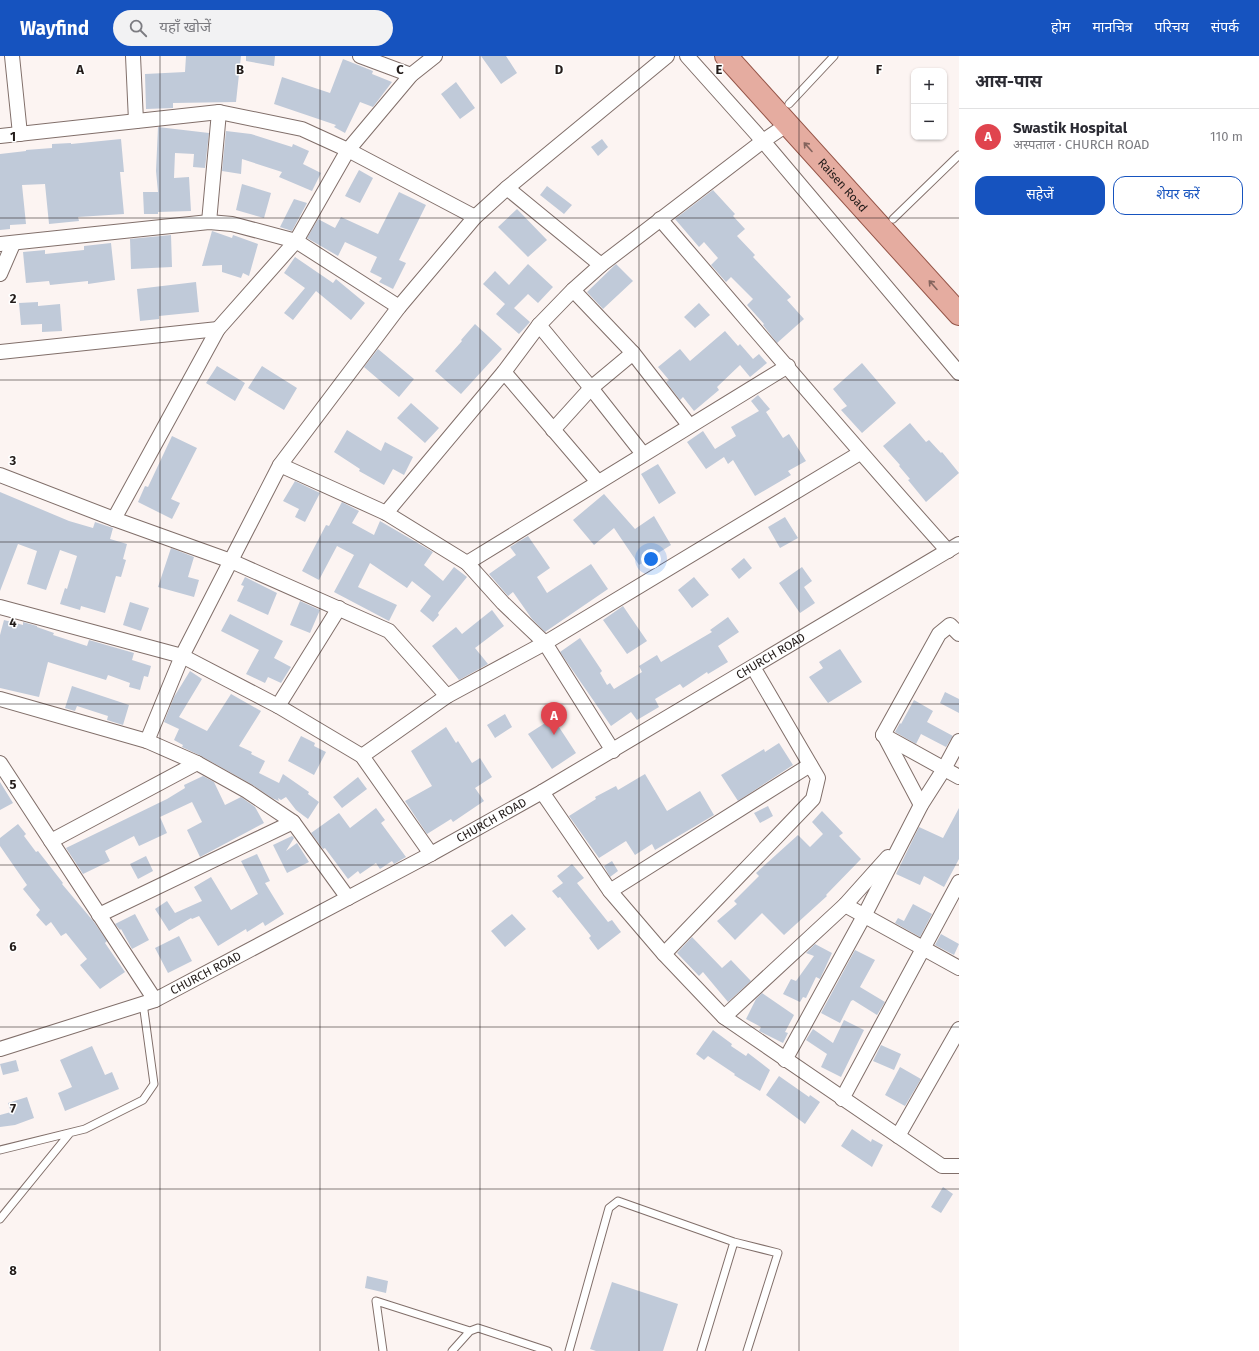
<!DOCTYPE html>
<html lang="hi">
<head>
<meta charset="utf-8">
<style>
  body { margin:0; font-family:"Fira Sans","Noto Sans Devanagari",sans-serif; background:#f2f2f3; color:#2b2b33 }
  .controls { position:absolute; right:12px; top:12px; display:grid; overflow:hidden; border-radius:8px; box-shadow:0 1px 3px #0004 }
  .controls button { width:36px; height:36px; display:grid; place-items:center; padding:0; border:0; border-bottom:1px solid #e1e1e2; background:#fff; color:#2b2b33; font:20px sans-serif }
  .you { position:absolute; left:651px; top:503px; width:14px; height:14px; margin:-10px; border:3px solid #fff; border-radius:50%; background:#1a73e8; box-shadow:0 0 0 6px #1a73e833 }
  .badge { display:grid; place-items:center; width:26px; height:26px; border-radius:50%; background:#1653bf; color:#fff; font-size:13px; font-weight:700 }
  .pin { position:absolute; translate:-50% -33px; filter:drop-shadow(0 1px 2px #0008) }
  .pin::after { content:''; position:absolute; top:21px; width:14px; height:12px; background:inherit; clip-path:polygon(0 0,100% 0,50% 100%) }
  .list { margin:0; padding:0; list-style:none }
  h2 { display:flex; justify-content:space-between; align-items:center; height:52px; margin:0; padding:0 16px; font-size:17px }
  h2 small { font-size:13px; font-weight:400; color:#7c7c81 }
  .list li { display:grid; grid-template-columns:26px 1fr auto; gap:12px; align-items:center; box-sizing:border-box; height:56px; padding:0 16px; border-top:1px solid #e1e1e2 }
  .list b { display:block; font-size:15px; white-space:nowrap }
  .list p { margin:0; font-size:13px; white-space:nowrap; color:#7c7c81 }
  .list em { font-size:13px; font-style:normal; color:#7c7c81 }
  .actions { display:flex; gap:8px; padding:12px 16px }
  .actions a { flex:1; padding:9px 0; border:1px solid #1653bf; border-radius:12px; text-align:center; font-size:14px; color:#1653bf }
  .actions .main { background:#1653bf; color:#fff }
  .icon { flex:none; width:22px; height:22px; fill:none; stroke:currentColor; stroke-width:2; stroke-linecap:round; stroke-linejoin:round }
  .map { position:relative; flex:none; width:959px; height:1295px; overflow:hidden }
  header { display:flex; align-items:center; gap:24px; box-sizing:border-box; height:56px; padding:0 20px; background:#1653bf; color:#fff }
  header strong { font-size:19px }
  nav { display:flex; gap:22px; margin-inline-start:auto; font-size:14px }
  .search { width:280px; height:36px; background:#f2f2f3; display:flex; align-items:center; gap:10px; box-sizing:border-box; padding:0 14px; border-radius:22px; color:#7c7c81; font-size:15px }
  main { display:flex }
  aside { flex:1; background:#fff }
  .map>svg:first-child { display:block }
  .building { fill:#c0cad9 }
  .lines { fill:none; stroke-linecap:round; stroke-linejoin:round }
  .lane-casing { stroke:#816f6a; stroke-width:9 }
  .street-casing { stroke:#816f6a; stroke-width:16 }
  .primary-casing { stroke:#955548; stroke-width:24 }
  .lane { stroke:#fff; stroke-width:7 }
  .street { stroke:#fff; stroke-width:14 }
  .primary { stroke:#e5aca0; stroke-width:22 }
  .oneway { stroke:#84645d }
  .grid { fill:none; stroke:#231c1a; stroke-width:1; stroke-opacity:0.55 }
  .labels { text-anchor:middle; stroke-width:3; stroke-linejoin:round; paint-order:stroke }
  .street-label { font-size:12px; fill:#231c1a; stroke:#fff }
  .grid-label { font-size:13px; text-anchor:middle; font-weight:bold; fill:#231c1a; stroke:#fff; stroke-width:3; stroke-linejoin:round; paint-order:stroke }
</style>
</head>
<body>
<header>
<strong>Wayfind</strong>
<div class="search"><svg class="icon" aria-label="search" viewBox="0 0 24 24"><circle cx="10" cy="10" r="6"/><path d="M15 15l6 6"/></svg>यहाँ खोजें</div>
<nav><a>होम</a><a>मानचित्र</a><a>परिचय</a><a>संपर्क</a></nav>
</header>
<main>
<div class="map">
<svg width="959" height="1295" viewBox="0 0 959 1295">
  <rect width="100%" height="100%" fill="#fcf4f2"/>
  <path class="building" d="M186 0H241L236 46 173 47V52L146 53 145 18 185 16Z
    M246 0H275L274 10 246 5Z
    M481 0H506L517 17 501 28Z
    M343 3 373 15 372 18 392 26 373 51 360 46 345 77 334 71 336 69 274 48 282 21 330 37Z
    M456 26 475 52 460 63 441 38Z
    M158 71 209 77 205 112 193 111 194 98 175 97 174 122 189 121 191 155 158 156V158H144L143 136H158L156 115Z
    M226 75 251 78 292 91 293 88 309 95 303 108 321 117 312 135 279 121 282 116 242 103 241 118 222 115Z
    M121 83 124 116H120L124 158 78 161 79 165 49 168 45 128 22 129 26 168 10 169V173L0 174V98L26 95V94L52 92V88L71 87V88Z
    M602 83 608 91 598 100 591 91Z
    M359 114 373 122 360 147 345 140Z
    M242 128 271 137 264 162 236 154Z
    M547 130 572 149 564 158 540 139Z
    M713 134 735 158 733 160 745 173 737 180 755 199 753 201 791 241 787 244 804 263 777 287 763 269 764 268 747 249 753 243 731 221 726 226 711 209 718 202 704 186 699 191 675 163Z
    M399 136 426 149 399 204 406 207 393 233 379 226 382 222 370 216 377 201 345 186 338 200 307 182 318 163 335 172 341 161 378 178Z
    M294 143 307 147 292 175 280 171Z
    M517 153 547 184 528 201 498 171Z
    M212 175 232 182 233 179 258 188 249 220 243 217 241 222 222 216V209L202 210Z
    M171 179 172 211 131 213 130 183Z
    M111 187 115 224 88 228V225L50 229 49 225 26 227 23 196 45 194V198L84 194V190Z
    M295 201 333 227 336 223 365 247 351 264 316 235 293 264 284 257 305 232 284 217Z
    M528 208 553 231 538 247 528 238 514 252 530 266 519 278 496 258 505 248 483 228 495 215 509 229Z
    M616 208 633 225 603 253 587 236Z
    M196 226 199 256 159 260V263L140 265 137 233Z
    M38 246V250L60 248 62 275 42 276V268L21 269 19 247Z
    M699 247 710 259 695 272 684 261Z
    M475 268 502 293 461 338 435 315 462 285 461 284Z
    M725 275 738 290 740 288 753 303 759 298 767 307 750 321 740 309 717 331 719 334 694 355 683 341 680 344 666 326 669 324 658 311 680 293 690 305Z
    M378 293 414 323 399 341 364 311Z
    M862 307 896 347 862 377 841 354 847 350 833 333Z
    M217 310 245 327 235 345 206 327Z
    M262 310 297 332 284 354 248 332Z
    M758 339 770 353 766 356 783 382 789 378 806 405 788 415 791 419 755 440 733 404 728 408 724 401 706 413 687 386 703 375 715 393 736 380 731 371 759 355 751 345Z
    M411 347 439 372 425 387 397 362Z
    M910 367 926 386 929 384 941 397 942 396 959 417 926 446 908 424 910 423 899 410 900 409 883 390Z
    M347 374 381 395 385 386 413 401 404 419 393 413 384 429 359 415 360 413 334 396Z
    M172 380 197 392 171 443 180 447 172 463 138 446 145 430 148 431Z
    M658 408 676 437 659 448 641 418Z
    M295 425 320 437 305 466 295 461 299 453 283 445Z
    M0 436 69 465 93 472 95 466 113 472 110 483 127 488 123 503 126 504 121 521 116 520 105 557 81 550 80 554 60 548 65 532 67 533 77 500 60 494 46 534 27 528 37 495 18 488 0 535Z
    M604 438 635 473 654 460 671 489 639 509 614 472 594 489 573 464Z
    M342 446 359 455 352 467 374 479 380 465 433 496 424 509 443 525 454 511 467 521 438 557 439 559 433 566 420 555 431 540 412 525 407 532 370 507 358 531 397 549 389 565 334 536 354 499 337 490 319 524 302 515 326 469 329 470Z
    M785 461 798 482 780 492 768 471Z
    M528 480 550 512 537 521 547 537 591 508 608 533 545 576 532 563 513 536 508 540 489 518 516 499 510 491Z
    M171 492 194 501 188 521 199 524 194 541 158 531Z
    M744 502 752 512 739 523 731 513Z
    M802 511 812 525 804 531 815 547 800 557 779 527Z
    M245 521 277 537 268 559 237 545 244 530 241 529Z
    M694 521 709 539 692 552 678 534Z
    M300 545 320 554 310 577 290 569Z
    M130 546 149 552 141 575 123 569Z
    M623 550 647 585 627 598 603 564Z
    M492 554 504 570 475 592 488 608 459 624 432 590 456 571 462 578Z
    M230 558 283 585 274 602 291 611 281 627 268 621 265 627 246 618 259 594 221 575Z
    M728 561 739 576 718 590 728 606 708 618 707 616 683 632 680 628 655 643 659 651 637 664 631 656 611 670 560 596 580 582 602 615 600 617 607 629 610 627 614 633 642 616 639 610 657 599 661 606 712 576 710 574Z
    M4 564 23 569V566L37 570V571L54 577 53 579 87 590 89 584 134 597 132 604 151 610 148 621 144 620 140 634 129 631 130 627 108 619 106 624 48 606 39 641 0 632V579Z
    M840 593 862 626 828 647 809 621 823 612 819 606Z
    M190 615 202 623 179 661 207 675 231 638 261 655 239 690 252 696 251 698 265 705 259 717 279 727 283 718 309 736 308 738 319 746 308 763 296 754 286 741 281 744 278 742 279 745 272 742 251 728 201 700 182 691 183 689 174 684 179 673 164 666 174 641Z
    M72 630 129 649 123 669 107 664 108 660 77 650 75 655 65 652Z
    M945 636 959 643V657L940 647Z
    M914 644 933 655 927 666 953 680 946 691 921 678 916 688 895 676 900 667 901 668Z
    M505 658 512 671 495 682 487 669Z
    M553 662 576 697 552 713 528 678Z
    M446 671 456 687 458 685 472 707 480 702 492 721 475 732 484 745 453 766 451 763 427 778 405 745 432 730 411 695Z
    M301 680 315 687 314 690 326 696 314 719 288 705Z
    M779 687 793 709 738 745 721 719 764 693 765 696Z
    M645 718 667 755 700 735 714 759 655 794 652 788 635 799 626 785 599 802 569 760 596 743 595 741 616 730 618 734Z
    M203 720 214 726 225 749 241 741 255 751 264 767 200 801 187 774 202 766 192 746 160 761 167 777 139 790 134 780 105 795 110 805 83 818 66 792 167 743 185 732 184 729Z
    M358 721 367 733 342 752 333 741Z
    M0 726 13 747 0 754Z
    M768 750 773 760 760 767 754 757Z
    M376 752 385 764 381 767 406 801 394 808 392 805 380 813 376 807 360 818 358 815 348 823 325 792 323 793 311 777 339 757 350 772Z
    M959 752V803L944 831 924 820 920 829 896 818 919 771 943 782Z
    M822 755 843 777 839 780 861 803 826 839 827 840 784 879 762 857 735 884 717 865 737 848 734 845 759 820 756 817 798 779 810 791 823 778 812 766Z
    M18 768 26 778 24 780 36 796 38 795 63 827 62 828 94 866 107 885 105 887 125 916 100 933 80 909 87 903 66 877 61 880 51 866 46 870 36 859 40 854 23 833 27 829 0 790V782Z
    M292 780 294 782 286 795 297 787 309 806 287 817 273 789Z
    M257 798 270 825 265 827 284 858 265 870 263 866 247 876 246 873 218 890 199 860 192 863 191 862 169 875 155 853 167 845 175 857 202 845 194 831 211 821 231 854 258 838 241 805Z
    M146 800 153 815 138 823 130 808Z
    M612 805 618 815 610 821 604 810Z
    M572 808 584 822 577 827 608 866 612 864 621 876 598 894 589 882 591 880 560 841 558 842 552 835 563 827 557 820Z
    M913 848 932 858 920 881 895 867 898 862 904 865Z
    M135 858 149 884 132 893 121 873 120 874 115 868Z
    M512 858 526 873 505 891 491 875Z
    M941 878 959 888 954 899 935 889Z
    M179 880 192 905 168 917 155 892Z
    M692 881 722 912 731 904 751 925 728 946 703 916 699 920 677 897Z
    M815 888 832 897 820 923 816 921 806 942 803 941 800 946 783 938 791 923 796 925 814 900 806 897Z
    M855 894 875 904 860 931 885 946 877 959 853 944 851 945 840 967 821 957Z
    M762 937 794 959 785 976 788 977 783 987 759 975 761 971 746 963 756 943Z
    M844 964 864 974 841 1021 821 1011 827 998 806 984 813 973 833 987Z
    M713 974 732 988 731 990 746 1000 748 997 770 1014 760 1035 734 1019 735 1018 708 1000 704 1004 696 998Z
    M881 989 901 998 894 1014 873 1005Z
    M92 990 105 1019 112 1016 119 1033 65 1055 58 1037 72 1031 60 1004Z
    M16 1004 19 1015 3 1019 0 1008Z
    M900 1011 921 1023 905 1050 885 1039Z
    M779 1020 809 1041 810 1039 820 1046 805 1068 766 1039Z
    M27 1041 34 1062 15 1069 0 1071V1059L11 1056 8 1047Z
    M852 1073 871 1086 872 1083 883 1089 872 1111 841 1090Z
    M943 1131 953 1138 941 1157 931 1151Z
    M367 1220 388 1225 386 1237 365 1232Z
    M612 1226 678 1248 663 1295H596L590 1293Z"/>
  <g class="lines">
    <defs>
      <path id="lane" d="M789 48 834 0
        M893 163 959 99
        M0 1094 85 1073 143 1044 154 1028 143 947
        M0 1163 70 1077
        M383 1295 376 1245 470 1275
        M452 1295 470 1275 478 1272 548 1295
        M569 1295 609 1152 618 1145 734 1186 778 1197 747 1295
        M701 1295 734 1186"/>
      <g id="street">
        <path d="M12 0 20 78"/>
        <path d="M133 0 136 65"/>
        <path d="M360 0 411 19"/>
        <path d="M687 0 763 85 959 317"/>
        <path d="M0 80 219 56 302 73 348 94 475 161"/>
        <path d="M507 132 601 209"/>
        <path d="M660 163C756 274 850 386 948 495"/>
        <path d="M209 166 219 56"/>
        <path d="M0 188 209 166 232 168 296 185 399 251"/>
        <path d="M0 218 13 188"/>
        <path d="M573 234 633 297 689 369"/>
        <path d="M539 269 591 332 643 398"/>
        <path d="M0 296 218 273"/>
        <path d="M504 316 598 426"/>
        <path d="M553 374 591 332 633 297"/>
        <path d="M280 409 386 457 467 507 503 547 545 587 613 695"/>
        <path d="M0 419 114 463 231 505 389 575 447 640"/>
        <path d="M386 457 504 316 539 269 573 234 601 209 763 85 788 68"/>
        <path d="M114 463 218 273 296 185 348 94 411 19 435 0"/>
        <path d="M467 507 788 310"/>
        <path d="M0 551 182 600 278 650 362 700 431 798"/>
        <path d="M0 643 147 685 197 707 247 735 293 766 348 842"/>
        <path d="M278 650 339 552"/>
        <path d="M883 679 939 578 950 569 959 578"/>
        <path d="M883 679 959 721"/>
        <path d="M884 679 921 749"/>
        <path d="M147 685 182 600 280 409 399 251 475 161 507 132 667 0"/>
        <path d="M362 700 447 640 545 587 860 397"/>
        <path d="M0 707 155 944"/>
        <path d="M542 736 610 835 664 898 724 961 942 1110H959"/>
        <path d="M51 785 197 707"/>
        <path d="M610 835 810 709"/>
        <path d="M845 849 959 912"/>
        <path d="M99 859 293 766"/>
        <path d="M664 898 813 743 818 722 753 611"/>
        <path d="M724 961 845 849 888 801"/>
        <path id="s1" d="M0 993 155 944 431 798 542 736 959 488"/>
        <path d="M785 1004 864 860 921 749 944 713 959 685"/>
        <path d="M842 1043 959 826"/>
        <path d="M898 1080 959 973"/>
      </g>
      <g id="primary">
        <path id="s2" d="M726 0 959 258"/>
      </g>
    </defs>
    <use href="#lane" class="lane-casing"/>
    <use href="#street" class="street-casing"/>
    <use href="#primary" class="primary-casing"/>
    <use href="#lane" class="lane"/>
    <use href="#street" class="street"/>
    <use href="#primary" class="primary"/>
  </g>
  <defs><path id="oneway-shaft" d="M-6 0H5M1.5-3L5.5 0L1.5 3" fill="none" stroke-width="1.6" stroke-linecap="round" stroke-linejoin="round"/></defs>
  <g class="oneway">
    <use href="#oneway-shaft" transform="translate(808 91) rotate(-132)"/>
    <use href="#oneway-shaft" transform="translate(933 229) rotate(-132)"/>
  </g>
  <path class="grid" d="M160 0V1295M320 0V1295M480 0V1295M639 0V1295M799 0V1295M0 162H959M0 324H959M0 486H959M0 648H959M0 809H959M0 971H959M0 1133H959"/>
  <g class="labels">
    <g class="street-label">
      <text dy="4" stroke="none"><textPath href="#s2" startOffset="174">Raisen Road</textPath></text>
      <text dy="4" stroke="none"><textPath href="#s1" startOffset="868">CHURCH ROAD</textPath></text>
      <text dy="4" stroke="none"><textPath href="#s1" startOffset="544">CHURCH ROAD</textPath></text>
      <text dy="4" stroke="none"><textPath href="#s1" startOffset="220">CHURCH ROAD</textPath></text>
    </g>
  </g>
  <g class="grid-label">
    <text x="80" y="18">A</text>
    <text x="240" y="18">B</text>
    <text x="400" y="18">C</text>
    <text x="559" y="18">D</text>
    <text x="719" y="18">E</text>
    <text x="879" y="18">F</text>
    <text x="13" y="85">1</text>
    <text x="13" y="247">2</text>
    <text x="13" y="409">3</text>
    <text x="13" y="571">4</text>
    <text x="13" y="733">5</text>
    <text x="13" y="895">6</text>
    <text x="13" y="1057">7</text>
    <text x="13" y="1219">8</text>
  </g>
</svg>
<div class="controls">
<button>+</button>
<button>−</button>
</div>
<div class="you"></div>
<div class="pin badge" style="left:554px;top:679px;background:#e0444e">A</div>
</div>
<aside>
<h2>आस-पास<small></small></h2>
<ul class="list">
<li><span class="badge" style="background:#e0444e">A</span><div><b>Swastik Hospital</b><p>अस्पताल · CHURCH ROAD</p></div><em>110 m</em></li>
</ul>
<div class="actions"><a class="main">सहेजें</a><a>शेयर करें</a></div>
</aside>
</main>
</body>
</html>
